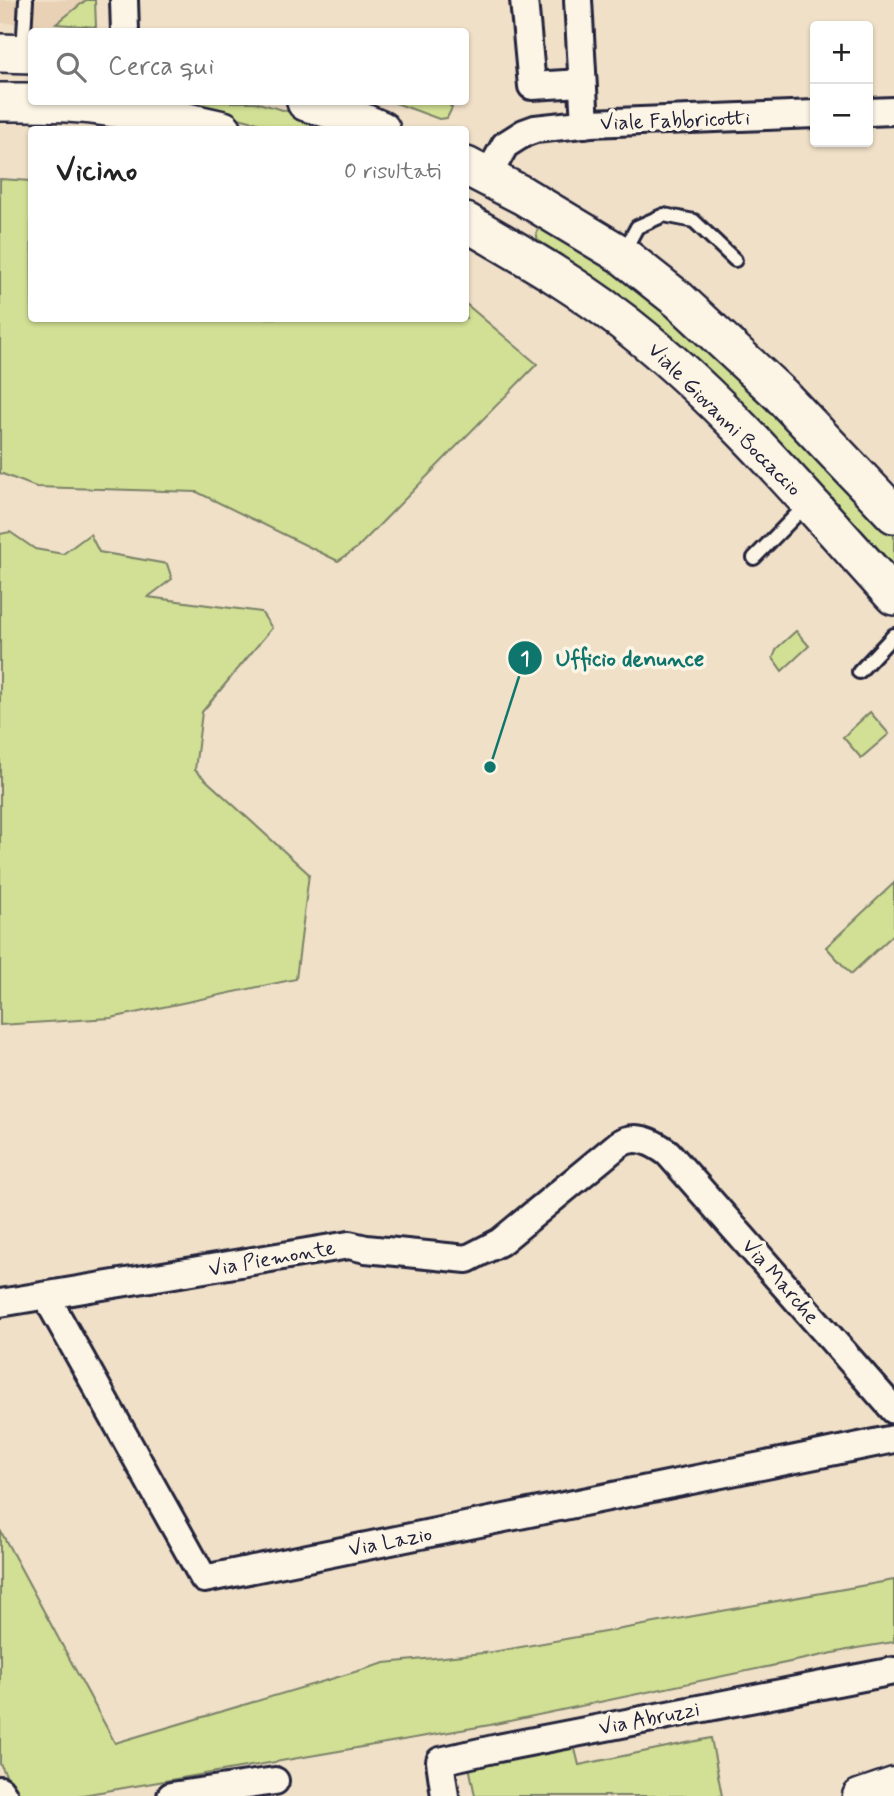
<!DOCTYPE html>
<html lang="it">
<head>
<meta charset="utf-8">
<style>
  body { margin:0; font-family:Mynerve,sans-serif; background:#f2f2f2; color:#222 }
  .controls { position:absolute; right:21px; top:21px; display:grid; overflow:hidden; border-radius:7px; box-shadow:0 2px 5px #0004 }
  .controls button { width:63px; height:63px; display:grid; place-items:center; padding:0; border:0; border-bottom:2px solid #e0e0e0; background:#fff; color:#222; font:35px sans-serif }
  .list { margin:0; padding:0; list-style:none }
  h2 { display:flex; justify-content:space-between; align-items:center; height:91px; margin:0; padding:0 28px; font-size:30px }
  h2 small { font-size:23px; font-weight:400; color:#767676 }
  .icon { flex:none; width:38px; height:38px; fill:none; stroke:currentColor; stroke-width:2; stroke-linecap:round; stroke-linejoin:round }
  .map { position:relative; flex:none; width:894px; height:1796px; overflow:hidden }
  .search { position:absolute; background:#fff; box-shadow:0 2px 5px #0004; left:28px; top:28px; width:441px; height:77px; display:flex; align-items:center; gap:18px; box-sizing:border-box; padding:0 24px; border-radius:7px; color:#767676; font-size:26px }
  .panel { position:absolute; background:#fff; box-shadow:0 2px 5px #0004; left:28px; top:126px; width:441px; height:196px; border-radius:7px }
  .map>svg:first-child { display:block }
  .built { fill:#e8d1b4 }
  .green { fill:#d1e094; stroke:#7a8168; stroke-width:2 }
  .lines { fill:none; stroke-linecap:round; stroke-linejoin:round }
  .service-casing { stroke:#22223b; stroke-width:18 }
  .minor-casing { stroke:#22223b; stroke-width:32 }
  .tertiary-casing { stroke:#22223b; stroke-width:37 }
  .secondary-casing { stroke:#22223b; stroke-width:42 }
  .service { stroke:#fcf5e5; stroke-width:12 }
  .minor { stroke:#fcf5e5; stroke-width:26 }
  .tertiary { stroke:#fcf5e5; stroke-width:32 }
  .secondary { stroke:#fcf5e5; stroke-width:37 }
  .labels { text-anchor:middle; stroke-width:7; stroke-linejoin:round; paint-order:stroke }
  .street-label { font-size:21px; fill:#22223b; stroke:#fcf5e5 }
  .leader { fill:none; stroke:#0f766e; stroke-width:2.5 }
  .callout-dot { fill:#0f766e; stroke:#fcf5e5; stroke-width:2.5 }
  .mark-label { font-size:21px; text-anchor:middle; font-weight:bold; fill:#fff }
  .callout-label { font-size:23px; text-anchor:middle; font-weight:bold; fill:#0f766e; stroke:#fcf5e5; stroke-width:7; stroke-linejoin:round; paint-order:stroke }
</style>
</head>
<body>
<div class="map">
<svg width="894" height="1796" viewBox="0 0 894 1796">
  <rect width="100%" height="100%" fill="#f0e0c8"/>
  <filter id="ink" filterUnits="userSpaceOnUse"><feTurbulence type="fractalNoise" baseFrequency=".0143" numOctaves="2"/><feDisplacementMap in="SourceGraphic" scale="14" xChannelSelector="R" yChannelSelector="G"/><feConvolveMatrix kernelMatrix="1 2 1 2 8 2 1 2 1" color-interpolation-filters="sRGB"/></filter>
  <g filter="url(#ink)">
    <path class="built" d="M0 0H86L56 24 0 23Z"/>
    <path class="green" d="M86 0H95L96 27 56 24Z
      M166 102H255L350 129H281L223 114Z
      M393 102H447L452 108 447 118 439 119Z
      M0 179 31 181 32 318H466V304L537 364 357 548 338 561 197 492 36 487 0 473Z
      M549 225 664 300 828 463 894 536V566L812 477 737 399 539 244C537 238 535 232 539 227Z
      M10 532 35 549 63 554 90 534 99 552 167 564 172 579 148 597 261 612 272 628 202 712 195 770 309 874 296 979 111 1018 0 1025V534Z
      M796 631 809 646 782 671 773 658 777 648Z
      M870 712 889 734 861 758 843 737Z
      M894 883V934L851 974 826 947Z
      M0 1530 115 1743 385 1663 493 1652 894 1580V1642L857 1648 490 1725 77 1796H18L0 1764Z
      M711 1738 722 1796H475L469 1766 574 1745 579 1765Z"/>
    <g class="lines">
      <defs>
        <path id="service" d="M23 52 26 0
          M624 251 637 227 664 215 694 221 735 260
          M754 558 808 503
          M859 672 894 635"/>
        <path id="minor" d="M124 0 125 32
          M524 0 532 86 582 83
          M578 0 585 124
          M868 112 894 111
          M487 177 505 145 524 133 535 129 591 123 815 114
          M46 1296 204 1579 894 1439
          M0 1303 349 1245 366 1249 467 1259 500 1242 619 1144C636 1133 653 1142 668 1153L894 1410
          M0 1790 4 1796
          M171 1796 275 1781
          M445 1796 440 1761 498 1748 894 1671"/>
        <path id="tertiary" d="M859 1796 894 1784"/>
        <path id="secondary" d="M0 53 32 54
          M0 102C30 102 61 101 91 105 136 110 180 120 223 130
          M306 102 336 111 381 130
          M466 166 522 195 622 255 679 300 781 395 894 514
          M466 222C527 257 588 292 643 338 734 412 814 509 894 596"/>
      </defs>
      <use href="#service" class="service-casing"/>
      <use href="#minor" class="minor-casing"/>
      <use href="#tertiary" class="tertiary-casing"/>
      <use href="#secondary" class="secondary-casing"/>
      <use href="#service" class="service"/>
      <use href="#minor" class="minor"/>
      <use href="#tertiary" class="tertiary"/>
      <use href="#secondary" class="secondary"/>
    </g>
  </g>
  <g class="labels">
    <g class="street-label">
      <text transform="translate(675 120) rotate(-2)" y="7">Viale Fabbricotti</text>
      <text transform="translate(725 419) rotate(45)" y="7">Viale Giovanni Boccaccio</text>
      <text transform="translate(272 1258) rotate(-10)" y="7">Via Piemonte</text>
      <text transform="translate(781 1281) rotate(49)" y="7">Via Marche</text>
      <text transform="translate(390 1541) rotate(-11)" y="7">Via Lazio</text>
      <text transform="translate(649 1718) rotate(-11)" y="7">Via Abruzzi</text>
    </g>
  </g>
  <path class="leader" d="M490 767L525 658"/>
  <g class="callout-dot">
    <circle cx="490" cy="767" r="7"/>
    <circle cx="525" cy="658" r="18"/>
  </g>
  <g class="mark-label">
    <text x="525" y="665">1</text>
  </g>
  <g class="callout-label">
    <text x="630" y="666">Ufficio denunce</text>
  </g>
</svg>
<div class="controls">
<button>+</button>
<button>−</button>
</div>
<div class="search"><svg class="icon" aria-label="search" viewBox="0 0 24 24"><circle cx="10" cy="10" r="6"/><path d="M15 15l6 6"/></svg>Cerca qui</div>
<section class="panel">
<h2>Vicino<small>0 risultati</small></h2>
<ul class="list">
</ul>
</section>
</div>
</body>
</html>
